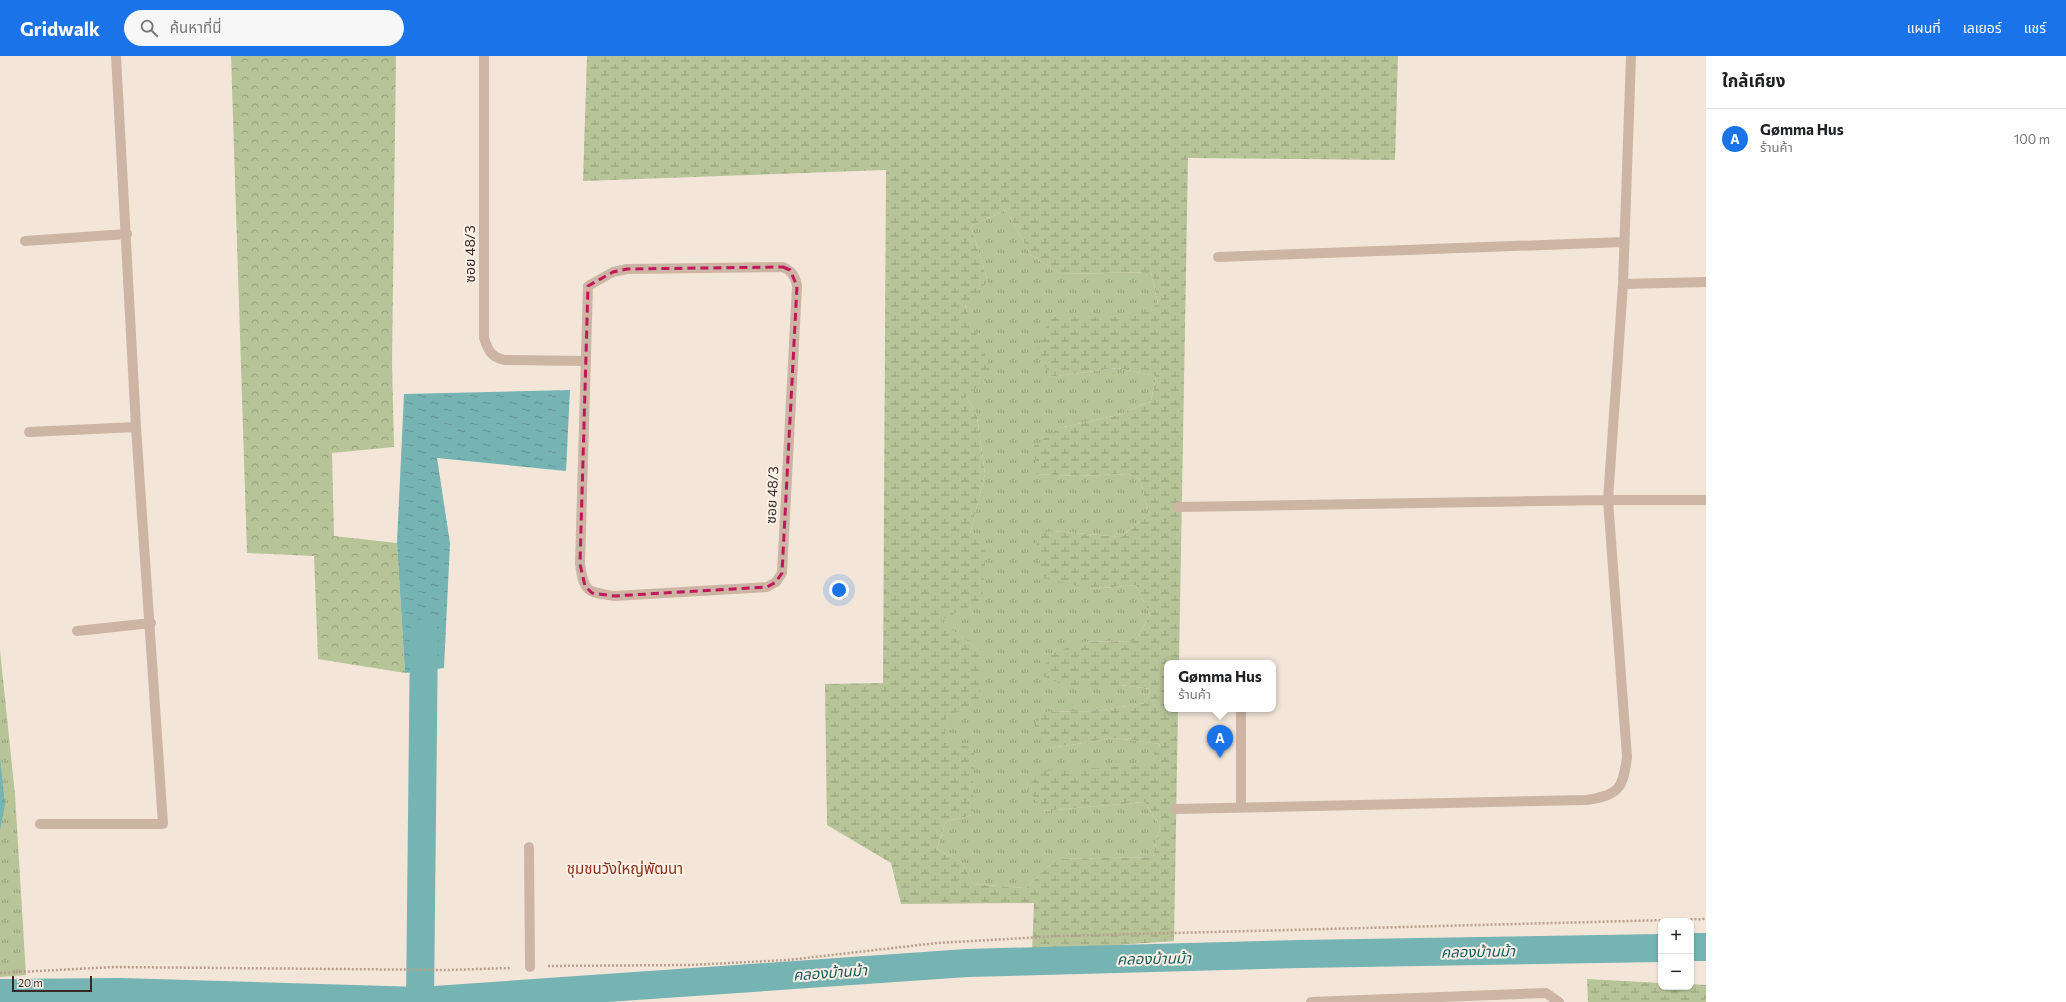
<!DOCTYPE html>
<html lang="th">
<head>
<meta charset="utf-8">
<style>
  body { margin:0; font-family:Commissioner,"Noto Sans Thai",sans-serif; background:#f6f6f6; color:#202124 }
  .controls { position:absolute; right:12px; bottom:12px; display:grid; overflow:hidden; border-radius:8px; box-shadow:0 1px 3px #0004 }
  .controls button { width:36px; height:36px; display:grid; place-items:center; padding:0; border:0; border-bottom:1px solid #e0e0e0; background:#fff; color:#202124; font:20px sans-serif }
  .scale { position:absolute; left:12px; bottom:10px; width:80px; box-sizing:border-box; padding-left:4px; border:2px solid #372b26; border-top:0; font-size:11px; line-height:14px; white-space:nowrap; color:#372b26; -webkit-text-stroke:3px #fbf0e6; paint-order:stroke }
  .you { position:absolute; left:839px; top:534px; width:14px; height:14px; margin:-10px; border:3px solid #fff; border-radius:50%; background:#1a73e8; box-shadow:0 0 0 6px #1a73e833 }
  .badge { display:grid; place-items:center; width:26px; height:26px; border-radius:50%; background:#1a73e8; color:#fff; font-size:13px; font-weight:700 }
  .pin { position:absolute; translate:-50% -33px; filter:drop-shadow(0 1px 2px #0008) }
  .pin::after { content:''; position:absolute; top:21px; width:14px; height:12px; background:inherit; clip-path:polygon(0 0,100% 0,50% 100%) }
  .popup { position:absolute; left:1164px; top:604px; width:112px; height:52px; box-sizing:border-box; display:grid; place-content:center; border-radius:8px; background:#fff; filter:drop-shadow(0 1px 3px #0005); font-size:13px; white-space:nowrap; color:#757577 }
  .popup b { font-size:15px; color:#202124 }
  .popup::after { content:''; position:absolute; left:50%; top:100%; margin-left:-8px; border:8px solid transparent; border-top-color:#fff }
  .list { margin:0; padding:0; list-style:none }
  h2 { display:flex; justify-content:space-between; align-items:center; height:52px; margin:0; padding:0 16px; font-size:17px }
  h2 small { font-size:13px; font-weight:400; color:#757577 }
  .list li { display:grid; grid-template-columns:26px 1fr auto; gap:12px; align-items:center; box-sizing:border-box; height:60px; padding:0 16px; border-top:1px solid #e0e0e0 }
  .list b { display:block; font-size:15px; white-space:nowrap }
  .list p { margin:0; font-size:13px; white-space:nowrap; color:#757577 }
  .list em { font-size:13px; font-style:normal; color:#757577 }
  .icon { flex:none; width:22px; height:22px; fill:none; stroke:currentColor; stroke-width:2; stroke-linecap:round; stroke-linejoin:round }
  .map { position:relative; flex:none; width:1706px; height:946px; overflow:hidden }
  header { display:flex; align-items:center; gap:24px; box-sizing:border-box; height:56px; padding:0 20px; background:#1a73e8; color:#fff }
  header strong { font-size:19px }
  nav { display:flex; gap:22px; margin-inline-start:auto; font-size:14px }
  .search { width:280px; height:36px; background:#f6f6f6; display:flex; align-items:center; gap:10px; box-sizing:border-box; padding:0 14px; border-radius:22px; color:#757577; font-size:15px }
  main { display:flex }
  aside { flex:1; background:#fff }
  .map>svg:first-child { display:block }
  .grass { fill:url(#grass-tufts) }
  .forest { fill:url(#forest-crowns) }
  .wetland { fill:url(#wetland-marsh); fill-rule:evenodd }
  .water { fill:url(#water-ripples) }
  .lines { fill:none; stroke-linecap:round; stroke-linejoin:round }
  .canal { stroke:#76b3b3; stroke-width:28 }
  .path { stroke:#b89e8e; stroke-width:2.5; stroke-dasharray:2 2; stroke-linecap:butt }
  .lane { stroke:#ccb5a4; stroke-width:10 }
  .street { stroke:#ccb5a4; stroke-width:10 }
  .marked { fill:none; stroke:#c2185b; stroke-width:3; stroke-dasharray:8 5; stroke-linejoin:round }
  .labels { text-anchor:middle; stroke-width:4; stroke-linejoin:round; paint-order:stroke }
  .street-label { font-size:14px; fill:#372b26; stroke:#fbf0e6 }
  .neighbourhood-label { font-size:15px; fill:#8d2f19; stroke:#fbf0e6 }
  .water-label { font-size:15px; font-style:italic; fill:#185a5c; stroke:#fbf0e6 }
</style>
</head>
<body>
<header>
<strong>Gridwalk</strong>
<div class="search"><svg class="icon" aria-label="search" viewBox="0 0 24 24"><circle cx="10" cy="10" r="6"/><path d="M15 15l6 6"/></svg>ค้นหาที่นี่</div>
<nav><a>แผนที่</a><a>เลเยอร์</a><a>แชร์</a></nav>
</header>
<main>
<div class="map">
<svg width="1706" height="946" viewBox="0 0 1706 946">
  <defs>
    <pattern id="grass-tufts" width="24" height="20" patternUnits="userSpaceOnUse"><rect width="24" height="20" fill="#b7c498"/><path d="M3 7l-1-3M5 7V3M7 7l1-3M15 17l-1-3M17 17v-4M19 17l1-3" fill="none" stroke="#969f7c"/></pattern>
    <pattern id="forest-crowns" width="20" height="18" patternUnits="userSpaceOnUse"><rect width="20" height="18" fill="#b7c498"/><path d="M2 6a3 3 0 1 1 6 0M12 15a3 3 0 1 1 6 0" fill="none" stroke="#969f7c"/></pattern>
    <pattern id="wetland-marsh" width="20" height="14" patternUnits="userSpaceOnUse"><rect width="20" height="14" fill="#b7c498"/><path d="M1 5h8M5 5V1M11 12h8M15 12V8" fill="none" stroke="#969f7c"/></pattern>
    <pattern id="water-ripples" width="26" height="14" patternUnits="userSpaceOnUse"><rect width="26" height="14" fill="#76b3b3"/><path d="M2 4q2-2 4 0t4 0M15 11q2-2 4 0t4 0" fill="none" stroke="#629291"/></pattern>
  </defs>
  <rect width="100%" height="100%" fill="#f3e6d9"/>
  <path class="grass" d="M1006 154 1031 199 1061 218 1151 216 1158 249 1132 261H1050L1049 321 1117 312 1156 320 1151 345 1118 359 1059 372 1036 418 1076 420 1128 418 1140 423 1149 458 1121 481 1053 475 1091 533 1136 529 1150 559 1135 585 1082 586 1066 629H1120L1151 633 1145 647 1097 655 1043 656 1051 692 1114 682 1160 688 1148 709 1099 713 1042 755 1145 746 1160 770 1153 801 1056 803 1026 832 973 828 963 807 937 793 946 765 973 759 943 687 947 660 981 596 939 564 954 557 970 478 985 418 977 360 966 340 975 277 965 248 988 226 971 170Z
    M0 594 15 739 26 919 0 921Z"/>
  <path class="forest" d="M231 0H396L392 307 394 391 332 397 334 480 397 487 405 617 318 603 314 500 247 497Z"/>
  <path class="wetland" d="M587 0H1398L1395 104 1188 102 1179 607H1167V653H1178L1174 885 1032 895 1034 847 901 848 891 807 827 769 825 628 883 627 886 114 583 125ZM1006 154 1031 199 1061 218 1151 216 1158 248 1132 261H1050L1038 291 1049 321 1117 312 1156 320 1151 345 1118 359 1059 372 1034 390 1036 418 1076 420 1128 418 1140 423 1149 458 1121 481 1053 475 1035 477 1043 522 1091 533 1136 529 1150 559 1135 585 1082 586 1047 600 1043 620 1066 629H1120L1151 633 1145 647 1097 655 1043 656 1034 669 1051 692 1114 682 1160 688 1147 709 1042 715 1027 731 1042 755 1145 746 1160 770 1153 801 1056 803 1026 832 973 828 963 807 937 793 946 765 973 759 974 692 944 686 947 660 979 648 981 596 940 564 982 545 986 495 970 478 985 418 977 360 966 340 993 318 965 249 988 226 971 170Z
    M1587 923 1661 927V931H1691V928L1706 929V946H1588Z"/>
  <path class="water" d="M570 334 566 415 437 402 450 487 444 612 405 617 397 487 404 338Z
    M0 702 5 749 0 774Z"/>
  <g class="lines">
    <path class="canal" d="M1691 891H1706
      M0 937 120 936 420 945 967 907 1300 898 1661 892
      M420 945 424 577"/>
    <path class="path" d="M548 910 689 909 788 904 937 887 1060 880 1706 863
      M0 917 114 911 448 914 511 912"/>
    <path class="lane" d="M529 791 530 911
      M1311 946 1546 937 1559 946"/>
    <path class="street" d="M484 0V282C488 294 491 301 504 304L586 305
      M25 185 127 178
      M1218 201 1624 186
      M783 211C792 215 795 220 797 230L782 517 776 526 767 531 614 540C588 536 584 537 580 508L588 230 613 216 627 213Z
      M1623 228 1706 226
      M29 376 136 371
      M1178 451 1608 444H1706
      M77 575 151 567
      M1241 653V751
      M1176 753 1586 744C1619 739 1623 733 1627 701L1608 444 1623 228 1631 0
      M40 768H163L136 371 116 0"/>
  </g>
  <path class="marked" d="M783 211 790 214 797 230 782 517 776 526 767 531 614 540 592 537 585 530 580 508 588 230 613 216 627 213Z"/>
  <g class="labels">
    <g class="street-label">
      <text transform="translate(470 198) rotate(-90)" y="5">ซอย 48/3</text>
      <text transform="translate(772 439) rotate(-87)" y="5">ซอย 48/3</text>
    </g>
    <g class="neighbourhood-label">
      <text x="625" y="818">ชุมชนวังใหญ่พัฒนา</text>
    </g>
    <g class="water-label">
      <text transform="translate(1478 896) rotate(-1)" y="5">คลองบ้านม้า</text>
      <text transform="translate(1154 903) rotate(-1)" y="5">คลองบ้านม้า</text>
      <text transform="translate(830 917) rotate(-4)" y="5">คลองบ้านม้า</text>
    </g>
  </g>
</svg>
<div class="controls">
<button>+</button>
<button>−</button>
</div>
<div class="scale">20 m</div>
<div class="you"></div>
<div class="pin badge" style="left:1220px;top:702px">A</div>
<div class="popup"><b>Gømma Hus</b>ร้านค้า</div>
</div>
<aside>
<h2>ใกล้เคียง<small></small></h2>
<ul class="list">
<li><span class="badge">A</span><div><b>Gømma Hus</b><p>ร้านค้า</p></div><em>100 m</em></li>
</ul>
</aside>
</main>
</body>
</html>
